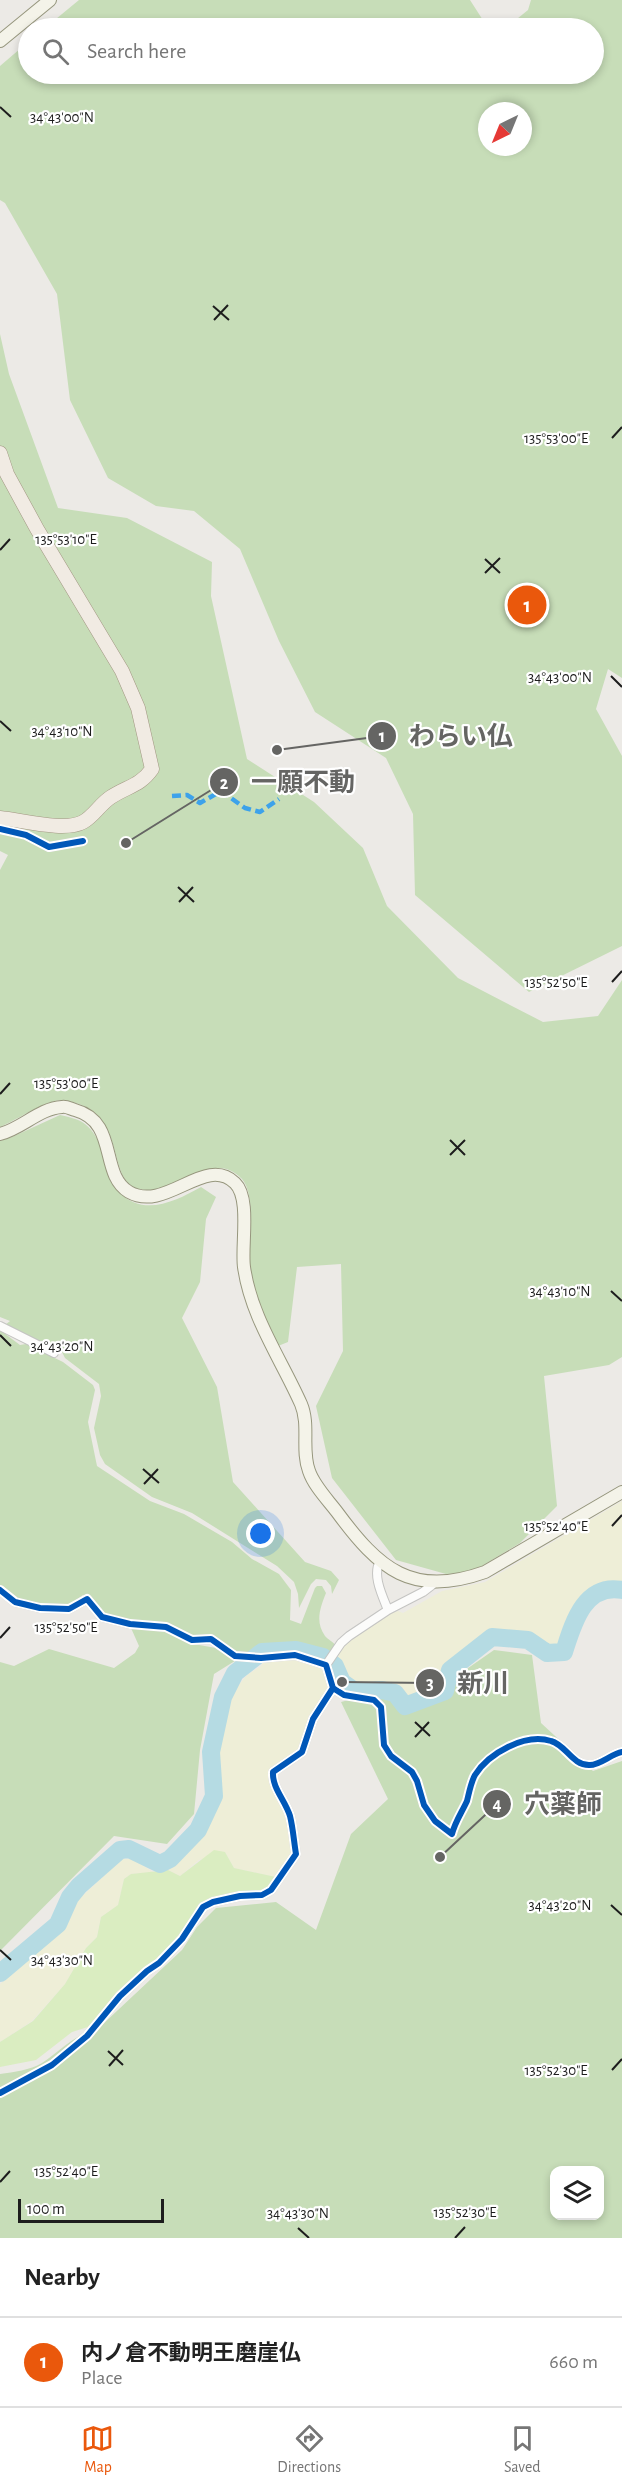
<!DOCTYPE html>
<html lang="en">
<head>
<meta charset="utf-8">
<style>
  body { margin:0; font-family:"Alegreya Sans","Noto Sans JP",sans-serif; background:#f2f2f2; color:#222 }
  .controls { position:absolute; right:18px; bottom:18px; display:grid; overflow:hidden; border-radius:12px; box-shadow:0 3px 9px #0003 }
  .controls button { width:54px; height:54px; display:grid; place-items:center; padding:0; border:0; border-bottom:2px solid #e0e0e0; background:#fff; color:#222; font:30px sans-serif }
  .compass { position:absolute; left:478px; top:102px; width:54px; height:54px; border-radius:50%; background:#fff; box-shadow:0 3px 9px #0003; rotate:223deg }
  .scale { position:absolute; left:18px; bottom:15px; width:146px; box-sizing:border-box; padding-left:6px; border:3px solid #1d1d1d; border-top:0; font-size:16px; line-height:21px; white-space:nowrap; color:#1d1d1d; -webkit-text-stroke:4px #fff; paint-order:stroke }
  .you { position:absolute; left:261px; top:1534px; width:21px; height:21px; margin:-15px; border:4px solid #fff; border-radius:50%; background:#1a73e8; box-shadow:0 0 0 9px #1a73e833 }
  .badge { display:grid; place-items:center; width:39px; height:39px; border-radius:50%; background:#ea580c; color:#fff; font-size:20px; font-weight:700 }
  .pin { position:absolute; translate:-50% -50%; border:3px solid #fff; box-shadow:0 2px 6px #0006 }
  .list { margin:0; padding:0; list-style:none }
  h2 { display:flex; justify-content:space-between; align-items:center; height:78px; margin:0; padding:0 24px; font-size:26px }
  h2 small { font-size:20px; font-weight:400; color:#767676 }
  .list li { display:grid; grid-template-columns:39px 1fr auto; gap:18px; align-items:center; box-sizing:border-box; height:90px; padding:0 24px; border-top:2px solid #e0e0e0 }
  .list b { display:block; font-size:22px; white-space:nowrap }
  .list p { margin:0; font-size:20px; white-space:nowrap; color:#767676 }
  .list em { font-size:20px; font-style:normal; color:#767676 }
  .icon { flex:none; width:33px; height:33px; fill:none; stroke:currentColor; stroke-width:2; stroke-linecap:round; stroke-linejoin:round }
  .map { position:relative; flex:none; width:622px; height:2238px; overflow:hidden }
  .search { position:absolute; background:#fff; box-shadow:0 3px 9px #0003; left:18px; right:18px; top:18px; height:66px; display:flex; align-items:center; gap:15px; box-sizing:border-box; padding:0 21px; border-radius:33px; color:#767676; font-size:22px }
  .sheet { height:168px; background:#fff }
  nav { display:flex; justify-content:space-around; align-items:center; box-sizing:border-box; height:84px; border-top:2px solid #e0e0e0; background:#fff; font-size:16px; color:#767676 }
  nav a { display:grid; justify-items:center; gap:3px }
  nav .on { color:#ea580c }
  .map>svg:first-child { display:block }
  .farmland { fill:#eeeed7 }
  .grass { fill:#daedc1 }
  .forest { fill:#c7ddb8; fill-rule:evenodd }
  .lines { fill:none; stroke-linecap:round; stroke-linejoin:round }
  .river { stroke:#b5dbe3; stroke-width:18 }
  .minor-casing { stroke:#c4c4c2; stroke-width:10 }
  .secondary-casing { stroke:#96967d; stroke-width:14 }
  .primary-casing { stroke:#a29682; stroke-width:15 }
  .minor { stroke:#fcfcfb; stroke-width:8 }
  .secondary { stroke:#f4f3e9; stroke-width:12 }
  .primary { stroke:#f1ebe3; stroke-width:14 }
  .quiet { stroke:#3da2ea; stroke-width:4.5; stroke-dasharray:9 4.5; stroke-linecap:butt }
  .cycleway-casing { stroke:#fff; stroke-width:10 }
  .cycleway { stroke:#0057b8; stroke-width:6 }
  .ticks { fill:none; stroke:#1d1d1d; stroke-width:2 }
  .ticks-label { font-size:15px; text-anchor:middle; fill:#1d1d1d; stroke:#fff; stroke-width:4.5; stroke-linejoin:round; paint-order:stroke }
  .leader { fill:none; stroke:#656563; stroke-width:2 }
  .callout-dot { fill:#656563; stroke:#fff; stroke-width:2 }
  .mark-label { font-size:18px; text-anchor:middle; font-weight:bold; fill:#fff }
  .callout-label { font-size:26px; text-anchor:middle; font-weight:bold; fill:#656563; stroke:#fff; stroke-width:4.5; stroke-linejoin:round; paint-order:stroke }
</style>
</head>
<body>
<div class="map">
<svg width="622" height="2238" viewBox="0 0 622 2238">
  <rect width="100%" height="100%" fill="#eceae6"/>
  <path class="farmland" d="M622 1501V1595L605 1592 589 1599 576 1613 561 1646 554 1655 547 1654 522 1642 488 1639 460 1656 446 1669 441 1686 414 1707 403 1708 384 1690 358 1687 348 1683 342 1676 337 1664V1652L350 1638 386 1615 398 1611 403 1613 442 1591 485 1582Z
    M291 1658 323 1666 329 1687 306 1725 299 1749 276 1765 269 1775V1783L283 1806 286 1818 293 1856 276 1877 234 1868 225 1852 199 1860 180 1876 168 1870 202 1837 219 1805 221 1791 218 1752 224 1716 232 1693 247 1675 261 1666 265 1660Z
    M122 1859H133L153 1872 131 1874 124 1879 118 1905 101 1917 97 1937 86 1948 65 1984 32 2021 0 2042V1984L60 1933 66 1926 77 1901Z"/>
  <path class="grass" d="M214 1850 225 1852 234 1868 276 1877 268 1890 213 1898 170 1949 137 1975 91 2026 72 2032 36 2060 0 2067V2042L33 2021 65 1984 86 1948 97 1937 101 1917 118 1905 124 1879 131 1874 168 1870 180 1876Z"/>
  <path class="forest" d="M79 0H470L488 28H45Z
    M531 0H622V678L608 669 596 709 622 756V946L529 992 415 895 413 814 386 758 315 712 279 641 240 549 194 511 156 506 108 478 70 400 57 294 5 203 0 200V66L28 42V74H594V28H506L528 10ZM487 111H523V147H487Z
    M0 334 9 374 58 508 127 518 212 562 211 596 247 759 314 802 363 848 387 906 458 978 543 1022 598 1016 622 980V1357L609 1365 544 1376 557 1506 520 1543 482 1566 462 1573 446 1574 396 1560 332 1478 316 1406 343 1351 341 1264 297 1267 288 1342 278 1346C267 1325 253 1289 250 1264 248 1242 257 1197 242 1179 211 1146 173 1198 139 1189 106 1181 127 1117 76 1103 72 1102 66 1100 62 1100 45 1100 17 1120 0 1127V870L8 855 0 851Z
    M60 1115C69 1117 79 1119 85 1124 103 1138 104 1164 112 1183 114 1187 117 1190 120 1193 144 1217 176 1201 201 1187L216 1197 206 1219 200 1282 182 1318 217 1387 233 1482 305 1562 331 1571 339 1580 332 1594 331 1586 326 1580 316 1579 311 1584 299 1608 298 1594 294 1582 277 1566 192 1513 152 1497 105 1464 100 1455 94 1428 101 1396 99 1384 65 1358 62 1352 55 1351 5 1325 10 1321 0 1317V1141L12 1137Z
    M0 1330 20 1345 26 1344 63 1362 93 1385 95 1390 88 1422 97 1466 150 1501 184 1514 232 1542 252 1559 279 1574 291 1590 290 1620 301 1624 315 1588 317 1586H322L326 1593C320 1608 315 1622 325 1636 328 1640 333 1641 336 1646L324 1660 238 1653 209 1635H192L163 1623 135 1622 104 1614 92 1598 83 1595 68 1606 22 1603 0 1588Z
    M131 1628 162 1630 188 1643 216 1648 238 1659 214 1674 200 1750 194 1814 167 1844 114 1836 0 1951V1662L14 1666 49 1649 114 1668 135 1653 139 1646Z
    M494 1650 532 1655 541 1723 593 1771 622 1761V2238H0V2098L86 2040 182 1950 197 1927 216 1908 276 1902 316 1930 351 1834 388 1799 341 1702 387 1690 405 1712ZM554 2170H600V2216H554Z
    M82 2035 41 2069 0 2091V2074C14 2072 30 2070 42 2063 56 2054 67 2042 82 2035Z"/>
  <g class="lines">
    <path class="river" d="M0 1973 58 1924 70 1897 79 1886 120 1850 129 1849 160 1864 170 1859 198 1830 214 1796 211 1752 223 1697 235 1673 262 1652 296 1650 323 1657 335 1666 342 1682 356 1692 382 1690 395 1693 405 1706 445 1691 450 1670 492 1637 528 1640 547 1653 564 1652C573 1624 584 1583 622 1590"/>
    <defs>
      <path id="minor" d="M0 829 26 835 49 847 83 841
        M0 1326 54 1353
        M380 1561C372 1575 382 1595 388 1610
        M0 1590 15 1602 40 1608 69 1609 87 1599 102 1617 130 1624 166 1627 192 1640 211 1639 235 1656 261 1658 295 1655 326 1665 333 1688 344 1695 374 1700 381 1707 384 1745 391 1756 412 1772 417 1781 424 1805 435 1821 452 1834C455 1822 462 1812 467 1801 469 1793 471 1782 475 1775 489 1753 525 1733 551 1741 566 1745 572 1765 589 1765 599 1766 611 1754 622 1752
        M326 1665 341 1643 349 1636 388 1610 423 1592 436 1582
        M0 2093 52 2065 87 2036 120 1996 147 1971 159 1963 182 1939 203 1907 213 1902 240 1896 262 1895 271 1890 296 1854C294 1842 293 1828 290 1816 285 1800 272 1788 273 1772L302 1752 313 1719 333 1688"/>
      <path id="secondary" d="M0 41 50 0
        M0 1134C21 1129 40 1108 62 1107 66 1106 71 1109 75 1110 119 1122 99 1174 129 1192 166 1213 205 1154 235 1183 251 1198 241 1246 244 1267 251 1317 281 1359 301 1404 310 1425 301 1450 309 1471 314 1486 328 1500 337 1512 379 1569 412 1598 485 1572L622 1492"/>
      <path id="primary" d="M0 453 7 474 37 529 122 671 138 708 152 769C140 786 128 786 111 797 100 804 94 816 83 822 65 832 22 820 0 818"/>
    </defs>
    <use href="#minor" class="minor-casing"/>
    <use href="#secondary" class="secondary-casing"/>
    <use href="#primary" class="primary-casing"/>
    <use href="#minor" class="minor"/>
    <use href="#secondary" class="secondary"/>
    <use href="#primary" class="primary"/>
    <path class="quiet" d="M172 796 187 795 200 803 221 791 245 808 260 812 279 799"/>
    <defs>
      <path id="cycleway" d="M0 829 26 835 49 847 83 841
        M0 1590 15 1602 40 1608 69 1609 87 1599 102 1617 130 1624 166 1627 192 1640 211 1639 235 1656 261 1658 295 1655 326 1665 333 1688 344 1695 374 1700 381 1707 384 1745 391 1756 412 1772 417 1781 424 1805 435 1821 452 1834C455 1822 462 1812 467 1801 469 1793 471 1782 475 1775 489 1753 525 1733 551 1741 566 1745 572 1765 589 1765 599 1766 611 1754 622 1752
        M0 2093 52 2065 87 2036 120 1996 147 1971 159 1963 182 1939 203 1907 213 1902 240 1896 262 1895 271 1890 296 1854C294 1842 293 1828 290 1816 285 1800 272 1788 273 1772L302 1752 313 1719 333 1688"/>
    </defs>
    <use href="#cycleway" class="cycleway-casing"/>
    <use href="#cycleway" class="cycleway"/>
  </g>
  <path class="ticks" d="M0 107 11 117M213 306 229 320M214 320 228 305M612 438 622 427M0 550 10 539M485 559 500 573M485 573 500 558M611 676 622 687M0 721 11 731M178 887 194 902M179 902 193 887M612 982 622 971M0 1094 10 1083M450 1140 465 1155M450 1155 465 1140M611 1291 622 1301M0 1335 11 1346M143 1469 159 1483M144 1484 158 1469M612 1526 622 1515M0 1638 10 1627M415 1722 430 1736M415 1737 429 1722M611 1905 622 1915M0 1950 11 1960M108 2051 123 2065M109 2066 123 2050M612 2070 622 2059M0 2182 10 2171M298 2228 309 2238M455 2238 465 2227"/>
  <g class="ticks-label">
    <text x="62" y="122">34°43'00"N</text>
    <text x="556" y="443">135°53'00"E</text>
    <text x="66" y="544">135°53'10"E</text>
    <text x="560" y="682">34°43'00"N</text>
    <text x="62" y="736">34°43'10"N</text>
    <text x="556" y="987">135°52'50"E</text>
    <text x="66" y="1088">135°53'00"E</text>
    <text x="560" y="1296">34°43'10"N</text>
    <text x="62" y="1351">34°43'20"N</text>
    <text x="556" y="1531">135°52'40"E</text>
    <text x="66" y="1632">135°52'50"E</text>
    <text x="560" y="1910">34°43'20"N</text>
    <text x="62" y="1965">34°43'30"N</text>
    <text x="556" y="2075">135°52'30"E</text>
    <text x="66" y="2176">135°52'40"E</text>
    <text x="465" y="2217">135°52'30"E</text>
    <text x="298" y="2218">34°43'30"N</text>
  </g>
  <path class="leader" d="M277 750L382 736M126 843L224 782M342 1682L430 1683M440 1857L497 1804"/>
  <g class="callout-dot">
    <circle cx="277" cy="750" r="6"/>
    <circle cx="126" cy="843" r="6"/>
    <circle cx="342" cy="1682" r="6"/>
    <circle cx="440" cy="1857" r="6"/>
    <circle cx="382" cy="736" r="15"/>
    <circle cx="224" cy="782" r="15"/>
    <circle cx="430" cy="1683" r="15"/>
    <circle cx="497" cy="1804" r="15"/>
  </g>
  <g class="mark-label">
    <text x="382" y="742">1</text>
    <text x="224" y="789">2</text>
    <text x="430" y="1689">3</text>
    <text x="497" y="1810">4</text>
  </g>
  <g class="callout-label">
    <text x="461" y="745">わらい仏</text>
    <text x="303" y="791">一願不動</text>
    <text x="483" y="1692">新川</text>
    <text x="563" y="1813">穴薬師</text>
  </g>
</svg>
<div class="controls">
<button><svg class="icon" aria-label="layers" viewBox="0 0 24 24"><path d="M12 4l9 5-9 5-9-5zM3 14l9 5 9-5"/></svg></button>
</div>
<svg class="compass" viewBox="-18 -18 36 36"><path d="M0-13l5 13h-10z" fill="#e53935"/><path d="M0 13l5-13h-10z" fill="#767676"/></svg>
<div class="scale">100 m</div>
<div class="you"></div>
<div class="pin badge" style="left:527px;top:605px">1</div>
<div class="search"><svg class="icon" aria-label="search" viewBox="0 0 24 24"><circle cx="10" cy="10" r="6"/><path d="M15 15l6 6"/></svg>Search here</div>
</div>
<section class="sheet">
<h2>Nearby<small></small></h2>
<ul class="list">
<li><span class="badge">1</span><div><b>内ノ倉不動明王磨崖仏</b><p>Place</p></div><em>660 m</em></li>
</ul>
</section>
<nav>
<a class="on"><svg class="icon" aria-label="map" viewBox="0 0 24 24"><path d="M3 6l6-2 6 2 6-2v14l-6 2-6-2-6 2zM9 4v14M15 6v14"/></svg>Map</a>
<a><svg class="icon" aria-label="directions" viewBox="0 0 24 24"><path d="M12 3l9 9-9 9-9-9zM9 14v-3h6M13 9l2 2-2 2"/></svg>Directions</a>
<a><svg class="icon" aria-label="saved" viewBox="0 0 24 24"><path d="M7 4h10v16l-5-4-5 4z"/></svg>Saved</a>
</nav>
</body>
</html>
